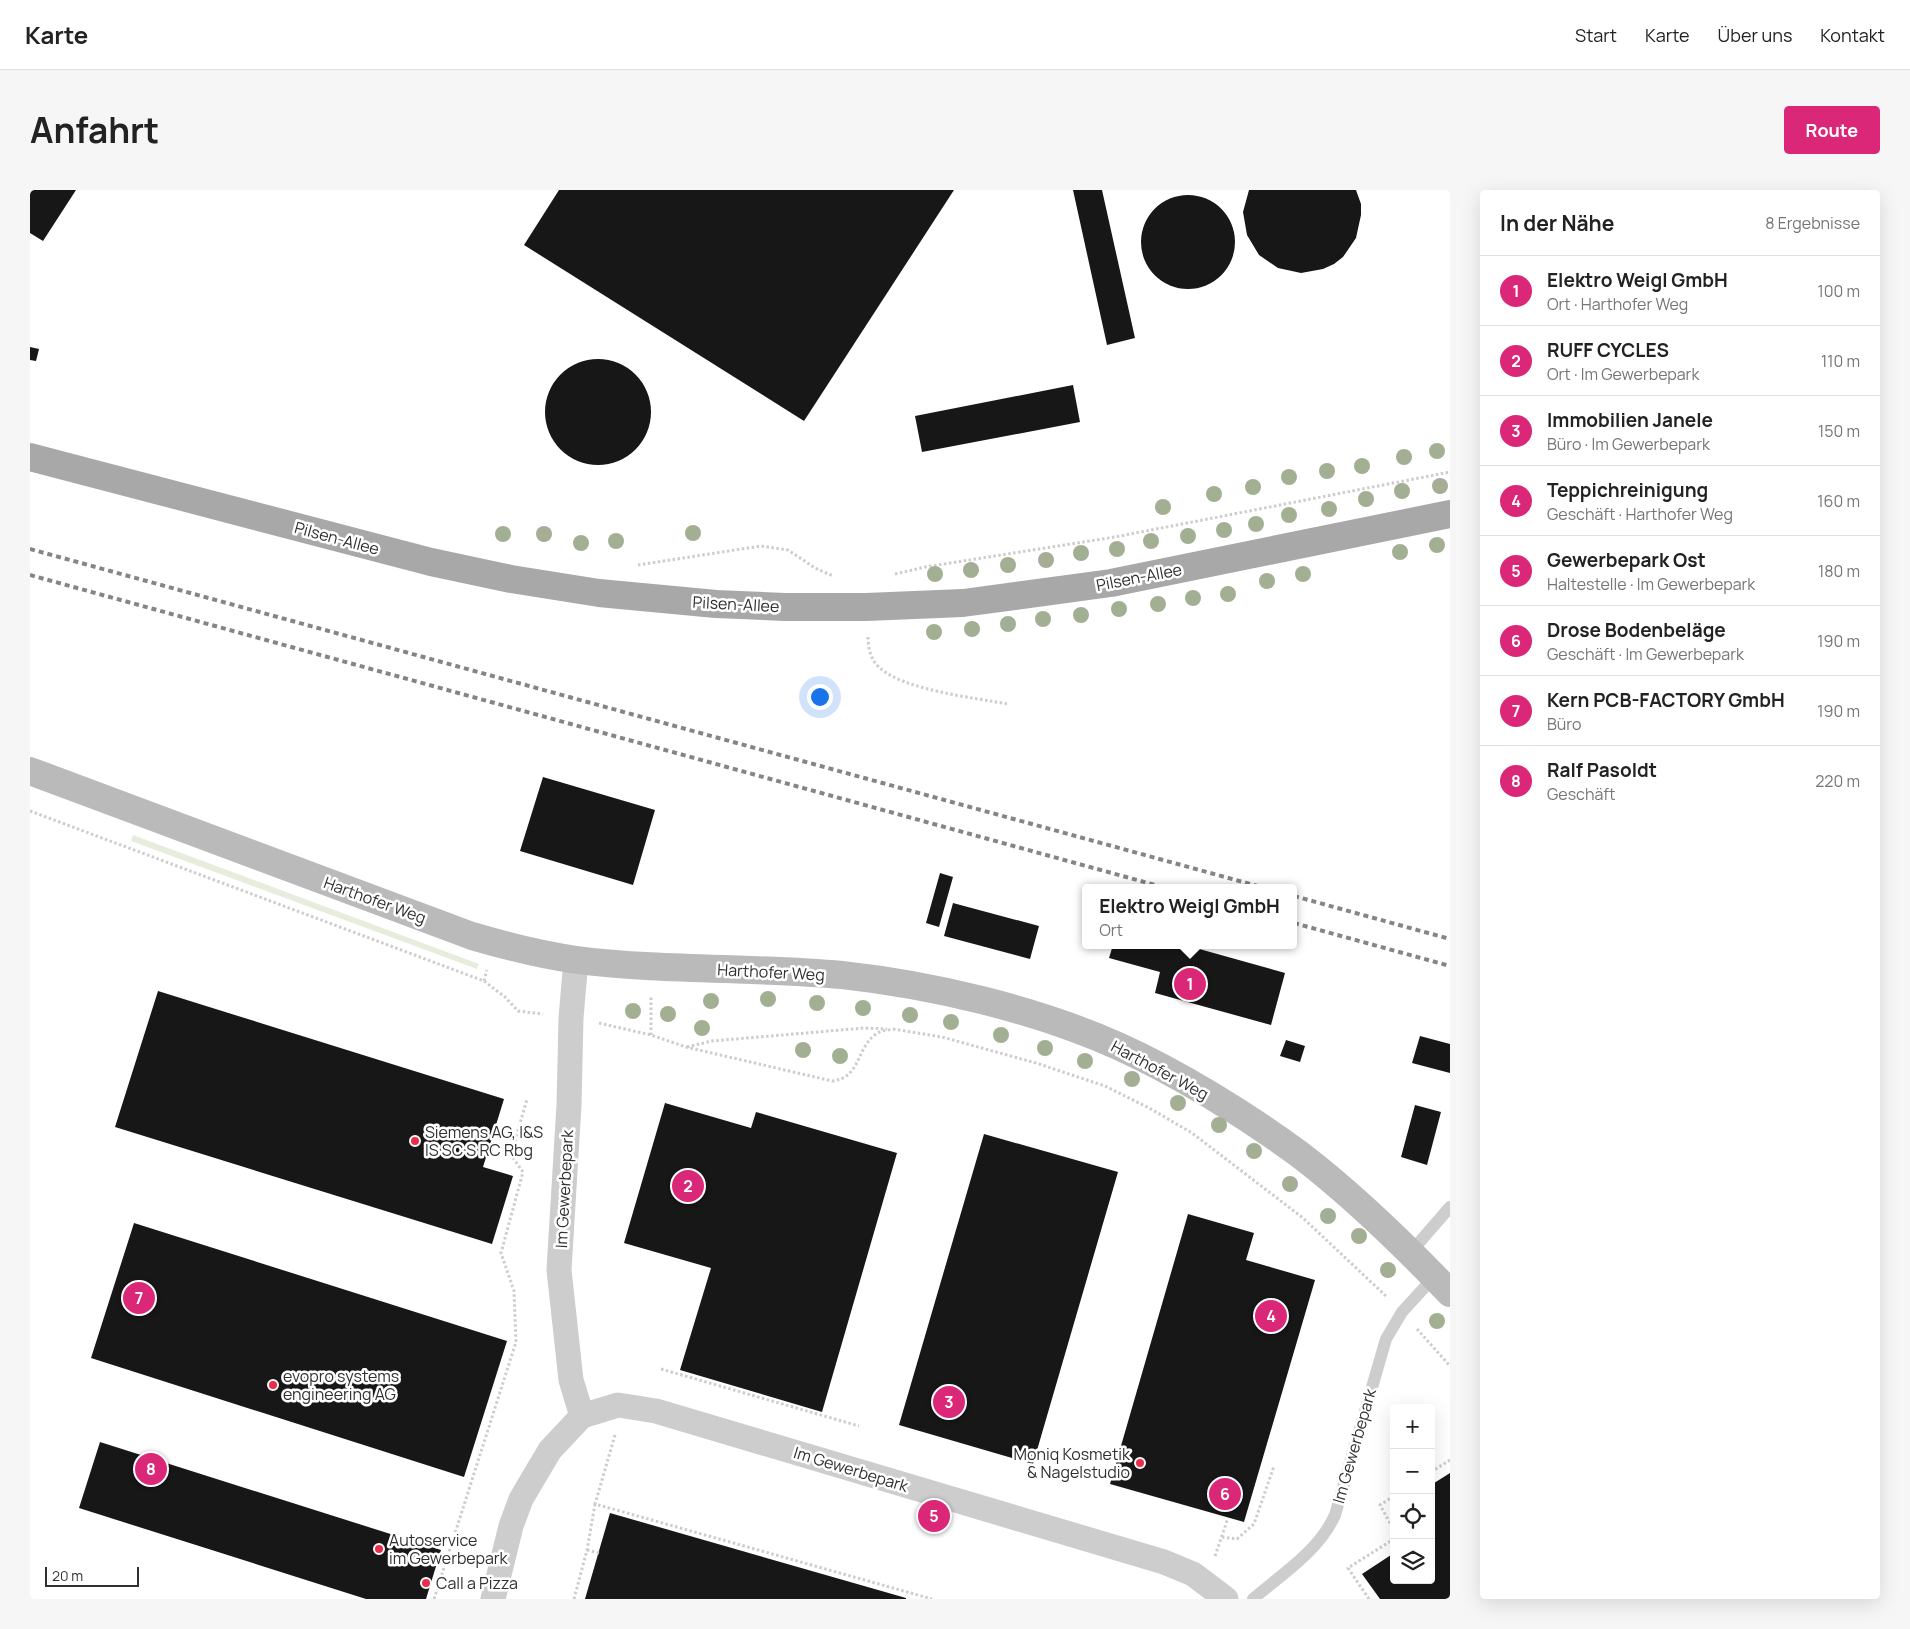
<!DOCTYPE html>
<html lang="de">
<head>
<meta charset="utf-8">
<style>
  body { margin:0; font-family:Manrope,sans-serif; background:#f6f6f6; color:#222 }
  .controls { position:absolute; right:15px; bottom:15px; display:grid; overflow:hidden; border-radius:5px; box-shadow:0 5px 20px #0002 }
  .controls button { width:45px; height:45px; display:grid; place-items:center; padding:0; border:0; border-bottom:1px solid #e0e0e0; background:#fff; color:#222; font:25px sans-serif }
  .scale { position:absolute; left:15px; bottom:12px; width:94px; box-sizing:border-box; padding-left:5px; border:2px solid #303030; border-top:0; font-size:14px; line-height:18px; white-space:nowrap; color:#303030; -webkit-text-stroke:4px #fff; paint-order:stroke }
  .you { position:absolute; left:789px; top:506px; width:18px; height:18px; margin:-12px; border:4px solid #fff; border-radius:50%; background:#1a73e8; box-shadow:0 0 0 8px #1a73e833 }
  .badge { display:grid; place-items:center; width:32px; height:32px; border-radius:50%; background:#db2777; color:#fff; font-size:16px; font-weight:700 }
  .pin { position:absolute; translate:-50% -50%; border:2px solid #fff; box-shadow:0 1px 5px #0006 }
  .popup { position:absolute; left:1052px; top:694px; width:215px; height:65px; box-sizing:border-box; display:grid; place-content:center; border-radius:5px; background:#fff; filter:drop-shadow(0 1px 4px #0005); font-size:16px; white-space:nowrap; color:#767676 }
  .popup b { font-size:19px; color:#222 }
  .popup::after { content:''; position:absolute; left:50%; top:100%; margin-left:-10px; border:10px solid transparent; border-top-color:#fff }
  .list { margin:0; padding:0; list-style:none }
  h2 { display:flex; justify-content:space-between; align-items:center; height:65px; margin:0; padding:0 20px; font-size:21px }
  h2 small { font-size:16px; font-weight:400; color:#767676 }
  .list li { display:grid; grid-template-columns:32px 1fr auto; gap:15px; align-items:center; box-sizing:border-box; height:70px; padding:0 20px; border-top:1px solid #e0e0e0 }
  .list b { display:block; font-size:19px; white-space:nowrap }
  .list p { margin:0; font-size:16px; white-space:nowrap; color:#767676 }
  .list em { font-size:16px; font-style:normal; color:#767676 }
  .icon { flex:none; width:28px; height:28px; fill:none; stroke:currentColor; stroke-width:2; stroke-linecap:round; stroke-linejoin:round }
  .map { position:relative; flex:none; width:1420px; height:1409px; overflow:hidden; border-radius:5px }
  header { display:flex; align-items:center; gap:30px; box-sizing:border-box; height:70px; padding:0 25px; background:#fff; border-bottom:1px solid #e0e0e0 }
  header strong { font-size:24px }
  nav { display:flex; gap:28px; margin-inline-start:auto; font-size:18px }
  .intro { display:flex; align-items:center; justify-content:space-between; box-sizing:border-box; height:120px; padding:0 30px }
  h1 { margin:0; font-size:35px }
  .button { padding:12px 22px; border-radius:5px; background:#db2777; color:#fff; font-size:18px; font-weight:700 }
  main { display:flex; gap:30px; padding:0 30px }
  aside { flex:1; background:#fff; border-radius:5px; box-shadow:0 5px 20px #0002 }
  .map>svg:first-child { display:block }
  .green { fill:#e7eddd }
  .building { fill:#171717 }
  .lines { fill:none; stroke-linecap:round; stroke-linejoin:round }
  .path { stroke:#cdcdcd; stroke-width:3; stroke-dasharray:2.5 2.5; stroke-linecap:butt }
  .lane { stroke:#cdcdcd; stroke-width:12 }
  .street { stroke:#cdcdcd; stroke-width:25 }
  .secondary { stroke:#bababa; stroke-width:28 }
  .primary { stroke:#a8a8a8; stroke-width:28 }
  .rail { stroke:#858585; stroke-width:4; stroke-dasharray:5 4; stroke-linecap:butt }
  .tree { fill:#a3af93 }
  .poi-dot { fill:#eb2d4c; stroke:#fff; stroke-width:2 }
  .labels { text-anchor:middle; stroke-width:5; stroke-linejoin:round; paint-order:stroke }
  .street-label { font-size:16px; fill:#303030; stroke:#fff }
  .poi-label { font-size:16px; fill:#303030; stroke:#fff; text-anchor:start }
</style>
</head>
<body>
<header>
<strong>Karte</strong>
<nav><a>Start</a><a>Karte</a><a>Über uns</a><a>Kontakt</a></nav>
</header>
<div class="intro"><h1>Anfahrt</h1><a class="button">Route</a></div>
<main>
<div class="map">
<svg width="1420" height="1409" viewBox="0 0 1420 1409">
  <rect width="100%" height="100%" fill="#fff"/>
  <path class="green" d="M103 645 449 774 447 779 101 651Z"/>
  <path class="building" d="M0 0H46L13 51 0 43Z
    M529 0H924L774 231 494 55Z
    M1043 0H1072L1105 148 1077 155Z
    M1219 0H1326L1331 14V25L1326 48 1313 67 1304 74 1293 79 1271 83 1248 78 1229 65 1217 45 1213 22Z
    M1111 52a47 47 0 1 1 94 0a47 47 0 1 1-94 0Z
    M0 157 9 159 6 171 0 170Z
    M515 222a53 53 0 1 1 106 0a53 53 0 1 1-106 0Z
    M1043 195 1050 232 892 262 885 226Z
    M513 587 625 620 603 695 490 661Z
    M910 683 923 687 909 737 896 733Z
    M923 713 1009 736 1000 769 914 746Z
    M1083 755H1155L1255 783 1241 835 1125 803 1130 782 1079 768Z
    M128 801 474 909 453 977 483 986 462 1054 85 937Z
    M1390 846 1420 854V883L1382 873Z
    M1256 850 1275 856 1270 872 1250 866Z
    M635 913 721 938 726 922 867 963 792 1222 650 1180 681 1078 594 1053Z
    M1385 915 1411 922 1397 975 1371 967Z
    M954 944 1088 982 1003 1274 869 1235Z
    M1158 1024 1224 1043 1216 1070 1285 1090 1214 1332 1080 1294Z
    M104 1033 477 1151 434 1287 61 1168Z
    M70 1252 411 1360 396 1409H336L49 1318Z
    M1420 1283V1409H1350L1332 1384 1364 1363V1390H1401V1295Z
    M580 1323 876 1408V1409H555Z"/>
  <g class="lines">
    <path class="path" d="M608 375 731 356 758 360 785 378 803 386
      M865 384 895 377 1085 347 1420 282
      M838 447C838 458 841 471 850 478 874 500 945 508 978 514
      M0 621 454 791 475 807 488 821 513 824
      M454 791 457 780
      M569 833 621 845 656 857 802 891C831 888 826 858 846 844 851 840 859 840 865 839
      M863 839 912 847 1006 873 1075 896 1121 919 1162 943 1273 1028 1357 1107
      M621 845V806
      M657 857 682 851 834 838 857 839
      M1387 1139 1420 1176
      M631 1179 829 1236
      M585 1245 565 1314 902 1409
      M1401 1282 1420 1270
      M1364 1306 1350 1315 1364 1340
      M1192 1347 1207 1349 1224 1334 1244 1276
      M557 1360 569 1363
      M1185 1366 1198 1328
      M404 1409 486 1152 484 1101 471 1063 493 982 481 965 497 909
      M544 1409 557 1360 565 1314
      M1339 1409 1318 1378 1364 1349"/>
    <path class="lane" d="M1380 1063 1420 1017
      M1223 1409C1252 1384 1289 1361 1305 1325L1356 1149 1372 1122 1404 1087"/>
    <path class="street" d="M546 770 541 828 539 915 529 1080 541 1190 552 1226
      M463 1409 481 1336 491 1309 520 1260 552 1226 588 1215 626 1221 1134 1372 1163 1384 1196 1409"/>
    <path class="secondary" d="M0 581 442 746C476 756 512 765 547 770 635 781 724 777 812 785 903 795 1005 819 1088 856 1148 883 1216 925 1269 964 1323 1005 1373 1054 1420 1103"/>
    <path class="primary" d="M0 267 401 372 481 389 569 403 686 414 755 417H836L933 413 1081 393 1420 324"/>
    <path class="rail" d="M0 359 1235 698
      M0 385 1136 698
      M1264 706 1420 749
      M1264 733 1420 776"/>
  </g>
  <g class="tree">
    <circle cx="1407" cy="261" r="8"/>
    <circle cx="1374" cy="267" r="8"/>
    <circle cx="1332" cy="276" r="8"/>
    <circle cx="1297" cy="281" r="8"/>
    <circle cx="1259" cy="287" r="8"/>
    <circle cx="1410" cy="296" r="8"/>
    <circle cx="1223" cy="297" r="8"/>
    <circle cx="1372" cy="301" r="8"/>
    <circle cx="1184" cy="304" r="8"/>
    <circle cx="1336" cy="309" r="8"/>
    <circle cx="1133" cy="317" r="8"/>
    <circle cx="1299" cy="319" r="8"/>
    <circle cx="1259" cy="325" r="8"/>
    <circle cx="1226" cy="334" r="8"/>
    <circle cx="1194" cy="340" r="8"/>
    <circle cx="663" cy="343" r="8"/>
    <circle cx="473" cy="344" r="8"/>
    <circle cx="514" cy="344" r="8"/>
    <circle cx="1158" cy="346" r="8"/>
    <circle cx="586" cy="351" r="8"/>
    <circle cx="1121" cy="351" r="8"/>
    <circle cx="551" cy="353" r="8"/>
    <circle cx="1407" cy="355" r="8"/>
    <circle cx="1087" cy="359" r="8"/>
    <circle cx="1370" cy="362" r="8"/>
    <circle cx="1051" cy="363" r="8"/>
    <circle cx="1016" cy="370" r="8"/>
    <circle cx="978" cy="375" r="8"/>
    <circle cx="941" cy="380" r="8"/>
    <circle cx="905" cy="384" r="8"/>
    <circle cx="1273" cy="384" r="8"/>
    <circle cx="1237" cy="391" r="8"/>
    <circle cx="1198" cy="404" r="8"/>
    <circle cx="1163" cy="408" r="8"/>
    <circle cx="1128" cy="414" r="8"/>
    <circle cx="1089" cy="419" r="8"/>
    <circle cx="1051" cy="425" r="8"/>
    <circle cx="1013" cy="429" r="8"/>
    <circle cx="978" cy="434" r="8"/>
    <circle cx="942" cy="439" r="8"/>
    <circle cx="904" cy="442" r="8"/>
    <circle cx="738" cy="809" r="8"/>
    <circle cx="681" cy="811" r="8"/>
    <circle cx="787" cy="813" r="8"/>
    <circle cx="833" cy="818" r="8"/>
    <circle cx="603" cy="821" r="8"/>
    <circle cx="638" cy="824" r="8"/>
    <circle cx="880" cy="825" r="8"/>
    <circle cx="921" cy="832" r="8"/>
    <circle cx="672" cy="838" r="8"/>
    <circle cx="971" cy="845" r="8"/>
    <circle cx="1015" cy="858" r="8"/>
    <circle cx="773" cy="860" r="8"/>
    <circle cx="810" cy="866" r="8"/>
    <circle cx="1055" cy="871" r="8"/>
    <circle cx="1102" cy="889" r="8"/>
    <circle cx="1148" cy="913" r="8"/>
    <circle cx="1189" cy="935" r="8"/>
    <circle cx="1224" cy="961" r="8"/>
    <circle cx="1260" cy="994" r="8"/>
    <circle cx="1298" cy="1026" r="8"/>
    <circle cx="1329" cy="1046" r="8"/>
    <circle cx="1358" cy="1080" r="8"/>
    <circle cx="1407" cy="1131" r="8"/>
  </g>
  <g class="poi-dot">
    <circle cx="385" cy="951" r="5"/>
    <circle cx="243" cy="1195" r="5"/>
    <circle cx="1110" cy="1273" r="5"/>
    <circle cx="349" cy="1359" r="5"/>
    <circle cx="396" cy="1393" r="5"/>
  </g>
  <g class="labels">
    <g class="street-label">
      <text transform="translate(307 348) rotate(15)" y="6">Pilsen-Allee</text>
      <text transform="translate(1109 387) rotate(-11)" y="6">Pilsen-Allee</text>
      <text transform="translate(706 414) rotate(3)" y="6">Pilsen-Allee</text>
      <text transform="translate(345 710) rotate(20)" y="6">Harthofer Weg</text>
      <text transform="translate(741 782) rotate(3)" y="6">Harthofer Weg</text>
      <text transform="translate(1130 880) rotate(28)" y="6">Harthofer Weg</text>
      <text transform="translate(534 999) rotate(-87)" y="6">Im Gewerbepark</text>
      <text transform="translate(1324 1256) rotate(-74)" y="6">Im Gewerbepark</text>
      <text transform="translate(821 1279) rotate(17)" y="6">Im Gewerbepark</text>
    </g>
    <g class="poi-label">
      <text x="395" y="948">Siemens AG, I&amp;S<tspan x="395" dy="18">IS SC S RC Rbg</tspan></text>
      <text x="253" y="1192">evopro systems<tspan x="253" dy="18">engineering AG</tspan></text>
      <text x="1100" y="1270" text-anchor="end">Moniq Kosmetik<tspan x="1100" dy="18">&amp; Nagelstudio</tspan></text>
      <text x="359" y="1356">Autoservice<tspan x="359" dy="18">im Gewerbepark</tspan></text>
      <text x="406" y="1399">Call a Pizza</text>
    </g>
  </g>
</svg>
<div class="controls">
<button>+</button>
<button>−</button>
<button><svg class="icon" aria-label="locate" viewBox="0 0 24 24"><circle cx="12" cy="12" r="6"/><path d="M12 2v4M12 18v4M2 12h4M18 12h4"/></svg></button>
<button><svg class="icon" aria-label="layers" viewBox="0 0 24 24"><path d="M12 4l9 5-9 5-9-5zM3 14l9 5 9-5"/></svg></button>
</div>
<div class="scale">20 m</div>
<div class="you"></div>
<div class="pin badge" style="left:1160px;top:794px">1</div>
<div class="popup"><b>Elektro Weigl GmbH</b>Ort</div>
<div class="pin badge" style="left:658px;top:996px">2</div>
<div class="pin badge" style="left:919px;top:1212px">3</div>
<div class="pin badge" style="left:1241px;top:1126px">4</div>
<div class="pin badge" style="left:904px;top:1326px">5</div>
<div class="pin badge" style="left:1195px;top:1304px">6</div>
<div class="pin badge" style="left:109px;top:1108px">7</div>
<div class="pin badge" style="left:121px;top:1279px">8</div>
</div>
<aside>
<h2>In der Nähe<small>8 Ergebnisse</small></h2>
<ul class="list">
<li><span class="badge">1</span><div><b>Elektro Weigl GmbH</b><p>Ort · Harthofer Weg</p></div><em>100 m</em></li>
<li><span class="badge">2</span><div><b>RUFF CYCLES</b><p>Ort · Im Gewerbepark</p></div><em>110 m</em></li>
<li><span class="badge">3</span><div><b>Immobilien Janele</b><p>Büro · Im Gewerbepark</p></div><em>150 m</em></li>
<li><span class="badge">4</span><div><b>Teppichreinigung</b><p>Geschäft · Harthofer Weg</p></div><em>160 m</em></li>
<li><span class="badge">5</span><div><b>Gewerbepark Ost</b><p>Haltestelle · Im Gewerbepark</p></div><em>180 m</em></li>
<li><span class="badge">6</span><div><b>Drose Bodenbeläge</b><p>Geschäft · Im Gewerbepark</p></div><em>190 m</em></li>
<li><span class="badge">7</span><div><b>Kern PCB-FACTORY GmbH</b><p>Büro</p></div><em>190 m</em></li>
<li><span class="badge">8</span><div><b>Ralf Pasoldt</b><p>Geschäft</p></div><em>220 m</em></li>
</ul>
</aside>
</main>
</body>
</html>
